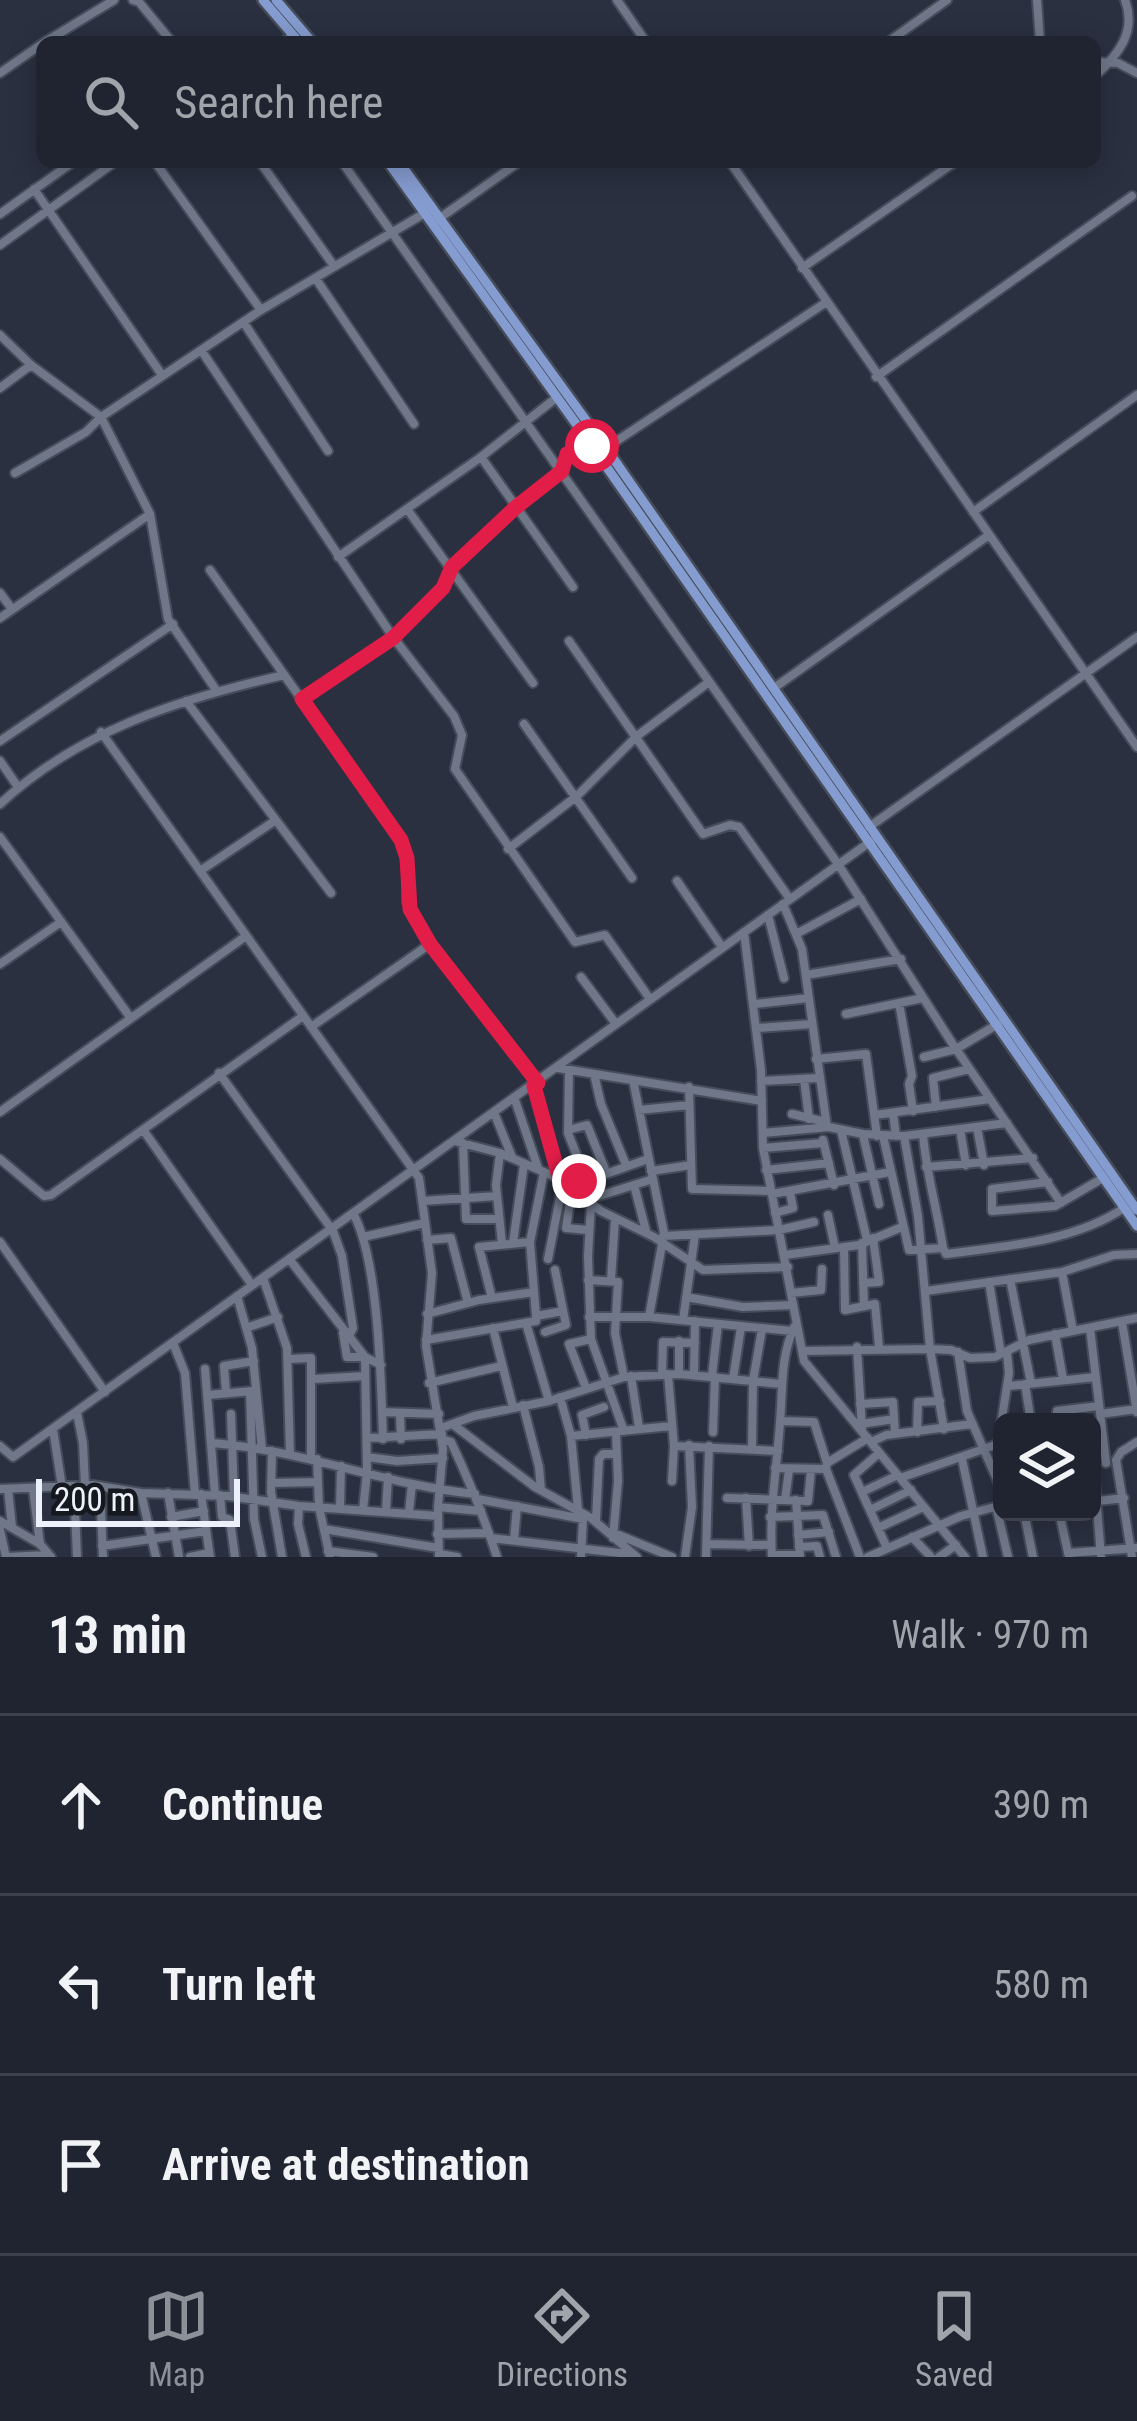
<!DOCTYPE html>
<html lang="en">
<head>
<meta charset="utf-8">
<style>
  body { margin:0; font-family:"Roboto Condensed",sans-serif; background:#282c38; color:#f1f3f6 }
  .controls { position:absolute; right:36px; bottom:36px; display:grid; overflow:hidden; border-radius:18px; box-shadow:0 6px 30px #0003 }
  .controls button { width:108px; height:108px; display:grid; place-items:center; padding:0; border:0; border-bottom:3px solid #3d414c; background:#202430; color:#f1f3f6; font:60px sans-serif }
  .scale { position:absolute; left:36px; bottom:30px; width:204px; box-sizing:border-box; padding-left:12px; border:6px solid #ecf1fb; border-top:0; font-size:33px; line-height:42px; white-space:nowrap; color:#ecf1fb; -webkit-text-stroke:9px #15181f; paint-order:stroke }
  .stop { position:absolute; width:36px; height:36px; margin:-27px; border:9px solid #e11d48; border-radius:50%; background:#fff }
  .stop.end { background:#e11d48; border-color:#fff; box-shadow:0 3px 12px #0008 }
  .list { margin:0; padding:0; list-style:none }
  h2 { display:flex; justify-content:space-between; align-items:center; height:156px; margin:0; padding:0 48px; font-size:51px }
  h2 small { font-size:39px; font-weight:400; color:#a2a4ab }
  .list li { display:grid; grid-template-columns:78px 1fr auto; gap:36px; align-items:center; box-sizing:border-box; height:180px; padding:0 48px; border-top:3px solid #3d414c }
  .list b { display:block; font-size:45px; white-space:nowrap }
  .list em { font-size:39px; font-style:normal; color:#a2a4ab }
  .icon { flex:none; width:66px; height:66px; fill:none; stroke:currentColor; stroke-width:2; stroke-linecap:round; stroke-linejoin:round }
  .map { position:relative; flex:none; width:1137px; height:1557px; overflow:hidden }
  .search { position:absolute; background:#202430; box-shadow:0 6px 30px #0003; left:36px; right:36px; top:36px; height:132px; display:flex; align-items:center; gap:30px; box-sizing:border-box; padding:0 42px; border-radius:18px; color:#a2a4ab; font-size:45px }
  .sheet { height:696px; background:#202430 }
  nav { display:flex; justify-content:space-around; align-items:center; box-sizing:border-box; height:168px; border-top:3px solid #3d414c; background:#202430; font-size:33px; color:#a2a4ab }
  nav a { display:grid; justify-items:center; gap:6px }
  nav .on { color:#8c9099 }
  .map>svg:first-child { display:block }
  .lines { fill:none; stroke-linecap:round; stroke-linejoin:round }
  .minor-casing { stroke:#464c59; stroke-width:12 }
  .major-casing { stroke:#464c59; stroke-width:14 }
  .minor { stroke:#6f7789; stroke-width:8 }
  .major { stroke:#859cd0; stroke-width:9 }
  .route { stroke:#e11d48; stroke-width:15 }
</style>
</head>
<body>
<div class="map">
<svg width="1137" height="1557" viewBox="0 0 1137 1557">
  <rect width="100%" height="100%" fill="#2a3040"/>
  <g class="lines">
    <defs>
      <path id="minor" d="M133 0 139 2 172 42
        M617 0 646 42
        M1037 0 1040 42
        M45 42 114 0
        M283 42 293 35
        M888 42 947 0
        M1095 62 1118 63 1137 73
        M0 73 42 44
        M1095 76C1118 55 1137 32 1125 0
        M155 162 261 310
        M260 162 334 266
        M342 162 838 864 952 1043 1061 1203
        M730 162 1137 747
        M34 189 162 375
        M0 214 73 162
        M437 220 519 162
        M0 245 115 162
        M802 268 955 162
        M316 279 414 424
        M244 323 328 451
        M0 335 31 365 101 417 150 514 168 619 216 690
        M201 350 393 637 454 716 462 735 455 769 575 942 605 935 650 999
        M876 377 1132 196
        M0 388 31 365
        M606 448 825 303
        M481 457 573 587
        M15 473 86 432 101 417 261 310 425 213
        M407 509 533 683
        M973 512 1137 395
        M338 557 481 457 556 398
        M210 570 401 840 407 858V902L430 944 538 1083
        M0 593 12 609
        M0 618 150 514
        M569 641 703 834 730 825 739 827 790 899
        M774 688 989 535
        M302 699 393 637 443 588 452 567 515 507 562 471 567 454 593 446
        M186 701 331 893
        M524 724 632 878
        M101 732 419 1178 432 1273 426 1346 443 1449 438 1507 439 1557
        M0 741 173 624
        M0 761 18 787
        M0 804C80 730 180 699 284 675
        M869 827 1137 637
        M0 837 130 1017
        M508 849 577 796 637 736 709 682
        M200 871 273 822
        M677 881 722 947
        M783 904 802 949 827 1127
        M768 915 784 978
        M744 932 761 1070 763 1148 804 1361 965 1557
        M798 933 861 899
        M0 964 61 922
        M806 975 901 959
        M581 977 616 1024
        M899 1003 912 1076 909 1084 913 1111
        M755 1004 809 998
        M846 1014 923 998
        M311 1027 430 944
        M757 1028 812 1024
        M924 1057 956 1049 998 1024
        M816 1059 866 1054 877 1136
        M558 1068 762 1101
        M569 1070 568 1133 586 1179
        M219 1073 333 1231 342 1256 353 1328 348 1338
        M594 1074 601 1104 626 1165
        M804 1079 809 1119
        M633 1080 664 1233 649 1317
        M761 1081 818 1078
        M534 1086 560 1179
        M689 1087 692 1189 771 1191
        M515 1100 538 1168
        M936 1107 933 1078 969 1069
        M639 1110 689 1105
        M0 1112 246 936
        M893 1113 896 1136
        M792 1114 826 1122
        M495 1115 512 1157
        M875 1115 990 1099
        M977 1127 984 1165
        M960 1129 966 1165
        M568 1130 587 1125 606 1172
        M841 1130 867 1240
        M144 1131 252 1285
        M763 1133 829 1127 863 1134 904 1136 1007 1123
        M923 1134C926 1173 937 1208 943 1248
        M863 1135 879 1204
        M883 1136 909 1250 943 1248 946 1254C1006 1246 1073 1242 1124 1208
        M904 1136 918 1216 930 1349 944 1429
        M823 1140 834 1185
        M458 1142 500 1153 560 1179 601 1211 654 1237 703 1270 788 1267
        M463 1143 466 1219H499
        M763 1148 823 1143
        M500 1153 496 1185 502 1244
        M0 1159 44 1196 51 1195 303 1016
        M926 1167 1033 1158
        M766 1170 829 1163
        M651 1171 691 1165
        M1048 1182 992 1189V1211L1055 1206 1103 1178
        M634 1185 646 1231
        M569 1187 648 1159
        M572 1189 566 1228 588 1230
        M772 1194 890 1172
        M586 1200 653 1179
        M422 1201 497 1196
        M591 1204 588 1256 591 1339 624 1431
        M775 1213 793 1208 790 1192
        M354 1215C379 1263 381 1383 383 1439
        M828 1215 835 1248
        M663 1236 779 1230 814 1222
        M363 1237 425 1223
        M427 1240 451 1238 468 1303
        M0 1242 105 1392
        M513 1243 524 1164
        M862 1243 864 1306
        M844 1247 845 1310 875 1304 879 1347
        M785 1255 859 1245 902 1227
        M548 1259 563 1182
        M290 1260 365 1357 367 1472 363 1510
        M1062 1272 1073 1331
        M263 1278 287 1348 290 1454
        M1010 1279 1031 1383
        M588 1280 618 1282 615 1333 624 1377
        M611 1280 615 1219
        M989 1282 1001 1354
        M863 1283 879 1282 873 1238
        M926 1291 1062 1272 1114 1255 1137 1254
        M791 1293 821 1290 822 1269
        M237 1296 252 1348 262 1449
        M686 1297 743 1307 793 1305
        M492 1298 479 1247 530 1242
        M427 1314 479 1300 534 1292
        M536 1316 530 1242 544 1172
        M589 1317H649L792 1331
        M683 1320 695 1235
        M1122 1322 1137 1412
        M526 1323 549 1401
        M249 1327 278 1317
        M493 1328 513 1407
        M1090 1328 1106 1463
        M545 1332 566 1325 555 1270
        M343 1333 347 1357H365L381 1365
        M1055 1334 1063 1379
        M426 1340 536 1321V1316L563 1311
        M173 1343 185 1373 195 1494
        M857 1347 862 1429
        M802 1351 930 1349 951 1350 970 1358 995 1357 1029 1340 1137 1318
        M958 1352 967 1411 1002 1491
        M289 1359 311 1358V1458
        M205 1369 215 1495
        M668 1374 674 1446
        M679 1374V1341
        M662 1375 663 1342 695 1343
        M694 1375 695 1321
        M631 1376 639 1428
        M712 1376 718 1324
        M313 1379 365 1376
        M733 1379 741 1327
        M429 1383 501 1366
        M1025 1384 1031 1422
        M1008 1386 1096 1377
        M586 1388 569 1344 591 1339
        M250 1392 254 1519 262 1557
        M226 1393 224 1366 254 1361
        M208 1395 252 1391
        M560 1397 571 1436 578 1509
        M860 1404 893 1402 895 1433
        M523 1405 539 1467 541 1490
        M382 1412 439 1414
        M77 1413 83 1443 85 1485
        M231 1414 234 1496
        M400 1414 401 1439
        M1100 1414 1137 1409
        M781 1421 814 1422 827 1463
        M1057 1422V1411L1099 1406
        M861 1424 894 1419
        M455 1426 535 1487 591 1518 637 1557
        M441 1428 474 1416 549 1401 624 1377 679 1374 781 1384
        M53 1429 62 1487
        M713 1432 715 1377
        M917 1432 918 1402 940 1401
        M586 1435 582 1415 604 1407
        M571 1436 671 1426
        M367 1438 442 1434
        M442 1439 451 1442C469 1480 484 1517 497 1557
        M871 1442 886 1435 972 1424
        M212 1443C302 1450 386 1485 475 1494
        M0 1446 13 1457 874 839
        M752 1449 753 1381 762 1329
        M272 1451 271 1492 282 1557
        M879 1453 854 1475 887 1548
        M367 1457 397 1461 443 1458
        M317 1459 319 1507 330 1557
        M962 1459 983 1557
        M775 1468 826 1469 827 1463 868 1438
        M826 1469 860 1557
        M1094 1469 1101 1557
        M900 1478 998 1444 1009 1373 1007 1353
        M672 1481 674 1446 778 1451
        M271 1483 318 1482
        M74 1486 77 1557
        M100 1486 103 1557
        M0 1489 93 1485 141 1493 228 1496 299 1506 438 1516
        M8 1489 12 1527
        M33 1489 40 1544
        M862 1492 898 1475
        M141 1493 156 1557
        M168 1493 179 1557
        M201 1494 210 1557
        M220 1495 222 1517 230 1520 235 1557
        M727 1498 808 1501 811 1470
        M746 1498 749 1546
        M478 1499 583 1519 581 1557
        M785 1500 789 1470
        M796 1500 800 1557
        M1098 1501 1124 1498
        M299 1506 298 1524 306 1557
        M996 1506 1008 1557
        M438 1507 481 1511
        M340 1508 341 1466
        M870 1510 911 1490
        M386 1511 388 1477
        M409 1512 412 1484
        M1024 1512 1033 1557
        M1059 1512 1069 1557
        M171 1517 204 1511
        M770 1517 823 1515 836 1557
        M596 1520 599 1459 603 1454H617
        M0 1521 40 1544 51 1557
        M878 1528 921 1508
        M324 1529 438 1548
        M0 1530 6 1557
        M614 1533 672 1557
        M437 1534 489 1533
        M798 1535 829 1532
        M912 1537 931 1557
        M491 1538 628 1554
        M613 1538 618 1481 616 1433
        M514 1540 517 1506
        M707 1544 771 1545
        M102 1546 206 1531
        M799 1547 817 1546 820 1557
        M328 1551 373 1557
        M1068 1553 1137 1548
        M440 1554 457 1557
        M772 1555H800
        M7 1557 47 1555
        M190 1557 209 1553
        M685 1557 692 1507 689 1445
        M706 1557 709 1446
        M772 1557C769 1511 777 1468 780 1422 783 1389 780 1359 794 1327
        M868 1557 961 1516 1002 1505
        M939 1557 956 1545
        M1132 1557 1116 1460 1121 1452 1137 1442"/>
      <path id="major" d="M263 0 299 42
        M276 0 312 42
        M388 162 592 446 1137 1226
        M399 162 606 448 1137 1210"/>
    </defs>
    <use href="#minor" class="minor-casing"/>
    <use href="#major" class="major-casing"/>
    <use href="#minor" class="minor"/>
    <use href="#major" class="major"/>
  </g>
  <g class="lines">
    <path class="route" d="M579 1181 568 1186 560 1180 534 1086 538 1083 430 944 410 909 407 858 401 840 302 699 393 638 443 588 452 567 515 508 562 471 567 454 592 446"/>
  </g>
</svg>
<div class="controls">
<button><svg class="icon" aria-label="layers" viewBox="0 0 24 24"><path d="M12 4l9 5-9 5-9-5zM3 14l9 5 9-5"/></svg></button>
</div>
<div class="scale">200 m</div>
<div class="stop" style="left:592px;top:446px"></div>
<div class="stop end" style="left:579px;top:1181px"></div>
<div class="search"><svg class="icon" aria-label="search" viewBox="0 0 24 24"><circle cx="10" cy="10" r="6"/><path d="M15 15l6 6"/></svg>Search here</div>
</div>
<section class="sheet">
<h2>13 min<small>Walk · 970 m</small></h2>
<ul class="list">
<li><svg class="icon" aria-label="ahead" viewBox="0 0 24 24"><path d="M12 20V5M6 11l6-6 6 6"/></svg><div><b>Continue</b></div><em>390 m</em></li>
<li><svg class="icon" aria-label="left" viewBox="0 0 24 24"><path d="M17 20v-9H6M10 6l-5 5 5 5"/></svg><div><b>Turn left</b></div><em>580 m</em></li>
<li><svg class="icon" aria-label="arrive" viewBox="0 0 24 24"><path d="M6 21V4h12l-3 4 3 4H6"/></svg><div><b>Arrive at destination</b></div></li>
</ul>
</section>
<nav>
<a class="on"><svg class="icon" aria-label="map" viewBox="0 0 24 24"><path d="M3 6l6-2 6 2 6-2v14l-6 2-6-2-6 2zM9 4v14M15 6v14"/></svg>Map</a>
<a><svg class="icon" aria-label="directions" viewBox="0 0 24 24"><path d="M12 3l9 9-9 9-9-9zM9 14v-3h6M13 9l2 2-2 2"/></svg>Directions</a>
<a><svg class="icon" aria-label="saved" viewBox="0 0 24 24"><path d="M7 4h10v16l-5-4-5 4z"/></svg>Saved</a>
</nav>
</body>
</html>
